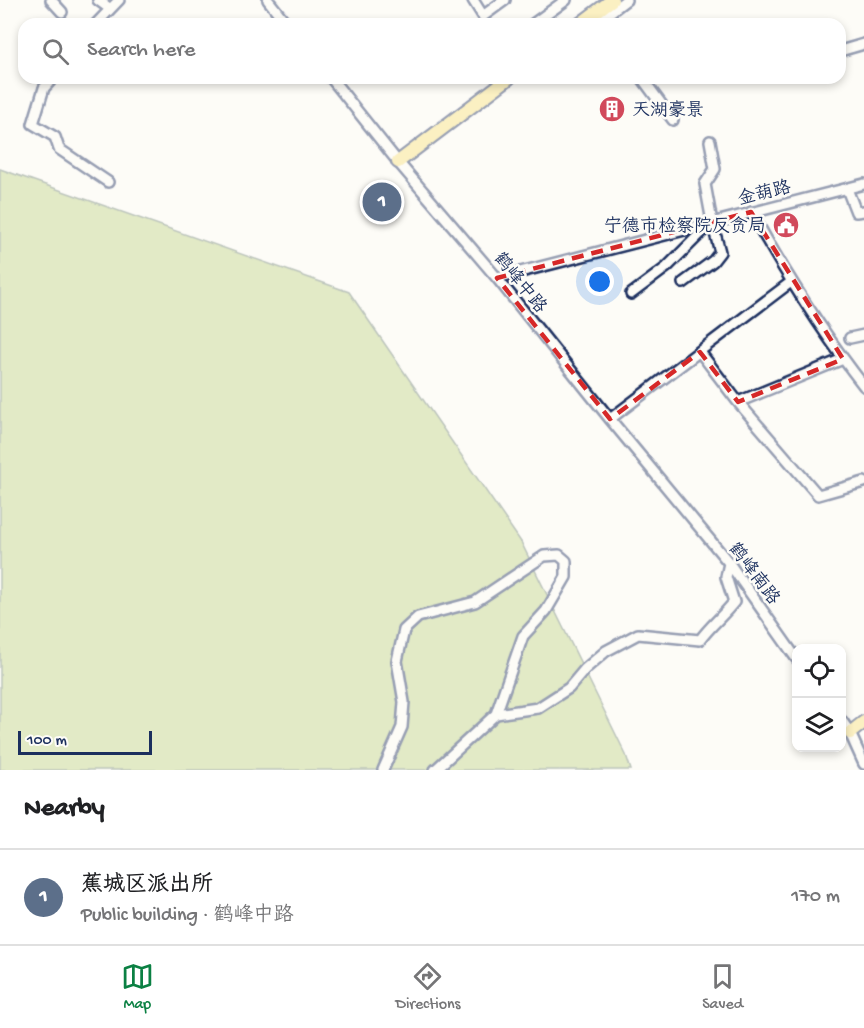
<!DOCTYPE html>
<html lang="en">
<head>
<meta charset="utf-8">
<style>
  body { margin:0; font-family:"Gochi Hand","LXGW WenKai TC",sans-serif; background:#f2f2f2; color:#202124 }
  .controls { position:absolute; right:18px; bottom:18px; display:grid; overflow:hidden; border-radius:12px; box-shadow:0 3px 9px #0003 }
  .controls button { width:54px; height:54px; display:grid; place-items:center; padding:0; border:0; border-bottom:2px solid #e0e0e0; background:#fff; color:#202124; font:30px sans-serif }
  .scale { position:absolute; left:18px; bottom:15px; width:134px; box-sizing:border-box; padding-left:6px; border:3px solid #1b2f5e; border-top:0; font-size:16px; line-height:21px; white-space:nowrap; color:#1b2f5e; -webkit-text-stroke:4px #fdfcf7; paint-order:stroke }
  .you { position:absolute; left:600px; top:282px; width:21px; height:21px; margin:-15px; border:4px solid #fff; border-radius:50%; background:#1a73e8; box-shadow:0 0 0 9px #1a73e833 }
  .badge { display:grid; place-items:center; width:39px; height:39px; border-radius:50%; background:#0b8043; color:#fff; font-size:20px; font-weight:700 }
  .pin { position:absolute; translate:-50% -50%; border:3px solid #fff; box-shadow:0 2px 6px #0006 }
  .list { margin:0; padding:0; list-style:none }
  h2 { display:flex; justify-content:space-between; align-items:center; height:78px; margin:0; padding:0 24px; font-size:26px }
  h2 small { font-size:20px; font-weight:400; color:#757577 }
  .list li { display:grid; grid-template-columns:39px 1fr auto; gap:18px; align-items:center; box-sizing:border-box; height:96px; padding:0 24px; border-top:2px solid #e0e0e0 }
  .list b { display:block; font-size:22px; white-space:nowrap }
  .list p { margin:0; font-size:20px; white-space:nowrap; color:#757577 }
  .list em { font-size:20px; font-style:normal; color:#757577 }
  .icon { flex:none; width:33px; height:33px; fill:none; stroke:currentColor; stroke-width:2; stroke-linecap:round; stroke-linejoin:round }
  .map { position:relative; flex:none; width:864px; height:770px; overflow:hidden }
  .search { position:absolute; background:#fff; box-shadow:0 3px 9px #0003; left:18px; right:18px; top:18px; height:66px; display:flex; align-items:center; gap:15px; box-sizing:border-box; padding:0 21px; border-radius:18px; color:#757577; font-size:22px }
  .sheet { height:174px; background:#fff }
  nav { display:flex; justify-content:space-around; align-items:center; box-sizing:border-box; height:84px; border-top:2px solid #e0e0e0; background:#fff; font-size:16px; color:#757577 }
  nav a { display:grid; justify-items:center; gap:3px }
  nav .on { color:#0b8043 }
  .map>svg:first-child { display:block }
  .green { fill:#c0d489; stroke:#6e8274; stroke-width:1.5 }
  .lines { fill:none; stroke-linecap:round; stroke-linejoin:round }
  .minor-casing { stroke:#1b2f5e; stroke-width:14 }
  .major-casing { stroke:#1b2f5e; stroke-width:16 }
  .minor { stroke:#fdfcf7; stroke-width:9 }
  .major { stroke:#f8e281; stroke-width:12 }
  .marked { fill:none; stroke:#d62828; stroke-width:4.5; stroke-dasharray:12 8; stroke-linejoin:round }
  .labels { text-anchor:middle; stroke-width:5; stroke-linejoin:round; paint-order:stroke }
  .poi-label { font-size:18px; fill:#1b2f5e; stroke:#fdfcf7; text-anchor:start }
  .street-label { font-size:18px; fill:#1b2f5e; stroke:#fdfcf7 }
</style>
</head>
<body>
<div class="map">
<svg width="864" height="770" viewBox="0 0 864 770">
  <rect width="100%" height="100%" fill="#fdfcf7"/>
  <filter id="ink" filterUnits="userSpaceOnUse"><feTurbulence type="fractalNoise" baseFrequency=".0167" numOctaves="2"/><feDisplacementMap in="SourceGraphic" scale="12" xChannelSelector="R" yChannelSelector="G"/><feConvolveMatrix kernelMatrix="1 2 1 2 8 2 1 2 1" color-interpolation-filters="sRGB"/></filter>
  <g filter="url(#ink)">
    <path class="green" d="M0 169 349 292 521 542 626 755 631 770H0Z"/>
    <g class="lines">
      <defs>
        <path id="minor" d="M51 0 62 12
          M98 0 109 8
          M268 0 287 24
          M473 0 483 16 505 0
          M96 24 119 0
          M533 24 566 0
          M603 24 600 20 626 0
          M840 51 864 44
          M53 78 44 88 33 124 55 137 59 149 108 182
          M331 78 398 162 497 278 610 419 729 563 796 658
          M642 78 673 120
          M710 141 715 169 705 184 712 222
          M847 189 856 212 864 211
          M751 212C785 273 821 331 864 386
          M497 278 864 184
          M631 294 667 267 712 222 720 252 713 261 683 283
          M850 338 864 335
          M700 352 738 402 843 359
          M738 402 818 495 864 482
          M610 419 791 282
          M842 721 850 733 864 764
          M383 770 402 727 404 702 397 661 404 630 418 617 475 602 544 556 559 555 566 561V577L546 611 523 636 496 714
          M435 770 496 714 538 708 569 688 585 669 606 651 638 634 700 640C710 626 723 616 734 602L726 577 729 563"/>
        <path id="major" d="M580 24 612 0
          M398 162 509 78
          M850 733 864 722"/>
      </defs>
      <use href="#minor" class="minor-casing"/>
      <use href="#major" class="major-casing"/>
      <use href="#minor" class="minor"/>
      <use href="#major" class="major"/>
    </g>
  </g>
  <path d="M0 0H864V770H0ZM751 212 843 359 738 402 700 352 610 419 497 278Z" fill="#fdfcf7" fill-opacity=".55" fill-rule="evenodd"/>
  <path class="marked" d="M751 212 843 359 738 402 700 352 610 419 497 278Z"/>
  <defs>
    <symbol id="building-disc" viewBox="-11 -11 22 22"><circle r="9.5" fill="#d1495b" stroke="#fdfcf7"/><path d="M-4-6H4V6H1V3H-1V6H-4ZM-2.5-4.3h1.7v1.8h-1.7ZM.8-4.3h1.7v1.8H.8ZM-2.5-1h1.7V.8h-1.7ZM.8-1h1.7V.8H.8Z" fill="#fff"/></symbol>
    <symbol id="civic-disc" viewBox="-11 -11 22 22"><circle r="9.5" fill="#d1495b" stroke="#fdfcf7"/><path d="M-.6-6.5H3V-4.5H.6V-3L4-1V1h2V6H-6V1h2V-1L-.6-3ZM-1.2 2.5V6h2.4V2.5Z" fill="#fff"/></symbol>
  </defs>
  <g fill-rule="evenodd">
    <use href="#building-disc" x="597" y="94" width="30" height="30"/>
    <use href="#civic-disc" x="771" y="210" width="30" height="30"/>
  </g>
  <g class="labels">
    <g class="poi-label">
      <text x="632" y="115">天湖豪景</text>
      <text x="766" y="231" text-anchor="end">宁德市检察院反贪局</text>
    </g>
    <g class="street-label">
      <text transform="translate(764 192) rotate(-14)" y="6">金葫路</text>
      <text transform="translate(521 282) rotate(51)" y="6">鹤峰中路</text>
      <text transform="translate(755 573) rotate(53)" y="6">鹤峰南路</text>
    </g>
  </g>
</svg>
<div class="controls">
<button><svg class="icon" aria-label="locate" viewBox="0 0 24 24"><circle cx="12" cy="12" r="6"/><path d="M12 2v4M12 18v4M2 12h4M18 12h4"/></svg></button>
<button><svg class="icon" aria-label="layers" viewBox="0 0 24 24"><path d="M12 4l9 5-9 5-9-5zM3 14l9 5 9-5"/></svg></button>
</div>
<div class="scale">100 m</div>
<div class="you"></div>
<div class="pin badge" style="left:382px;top:202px;background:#5c6f8a">1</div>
<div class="search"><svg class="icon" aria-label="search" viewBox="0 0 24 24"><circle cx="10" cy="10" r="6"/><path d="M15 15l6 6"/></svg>Search here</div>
</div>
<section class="sheet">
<h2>Nearby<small></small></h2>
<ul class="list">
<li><span class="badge" style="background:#5c6f8a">1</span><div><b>蕉城区派出所</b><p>Public building · 鹤峰中路</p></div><em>170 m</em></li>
</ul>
</section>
<nav>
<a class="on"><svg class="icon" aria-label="map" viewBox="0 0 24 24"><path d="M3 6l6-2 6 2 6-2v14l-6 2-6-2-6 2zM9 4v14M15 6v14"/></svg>Map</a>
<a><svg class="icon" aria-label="directions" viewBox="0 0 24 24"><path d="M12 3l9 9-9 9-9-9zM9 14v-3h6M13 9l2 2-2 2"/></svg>Directions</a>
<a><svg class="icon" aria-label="saved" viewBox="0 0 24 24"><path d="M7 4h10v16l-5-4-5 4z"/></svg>Saved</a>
</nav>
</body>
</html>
